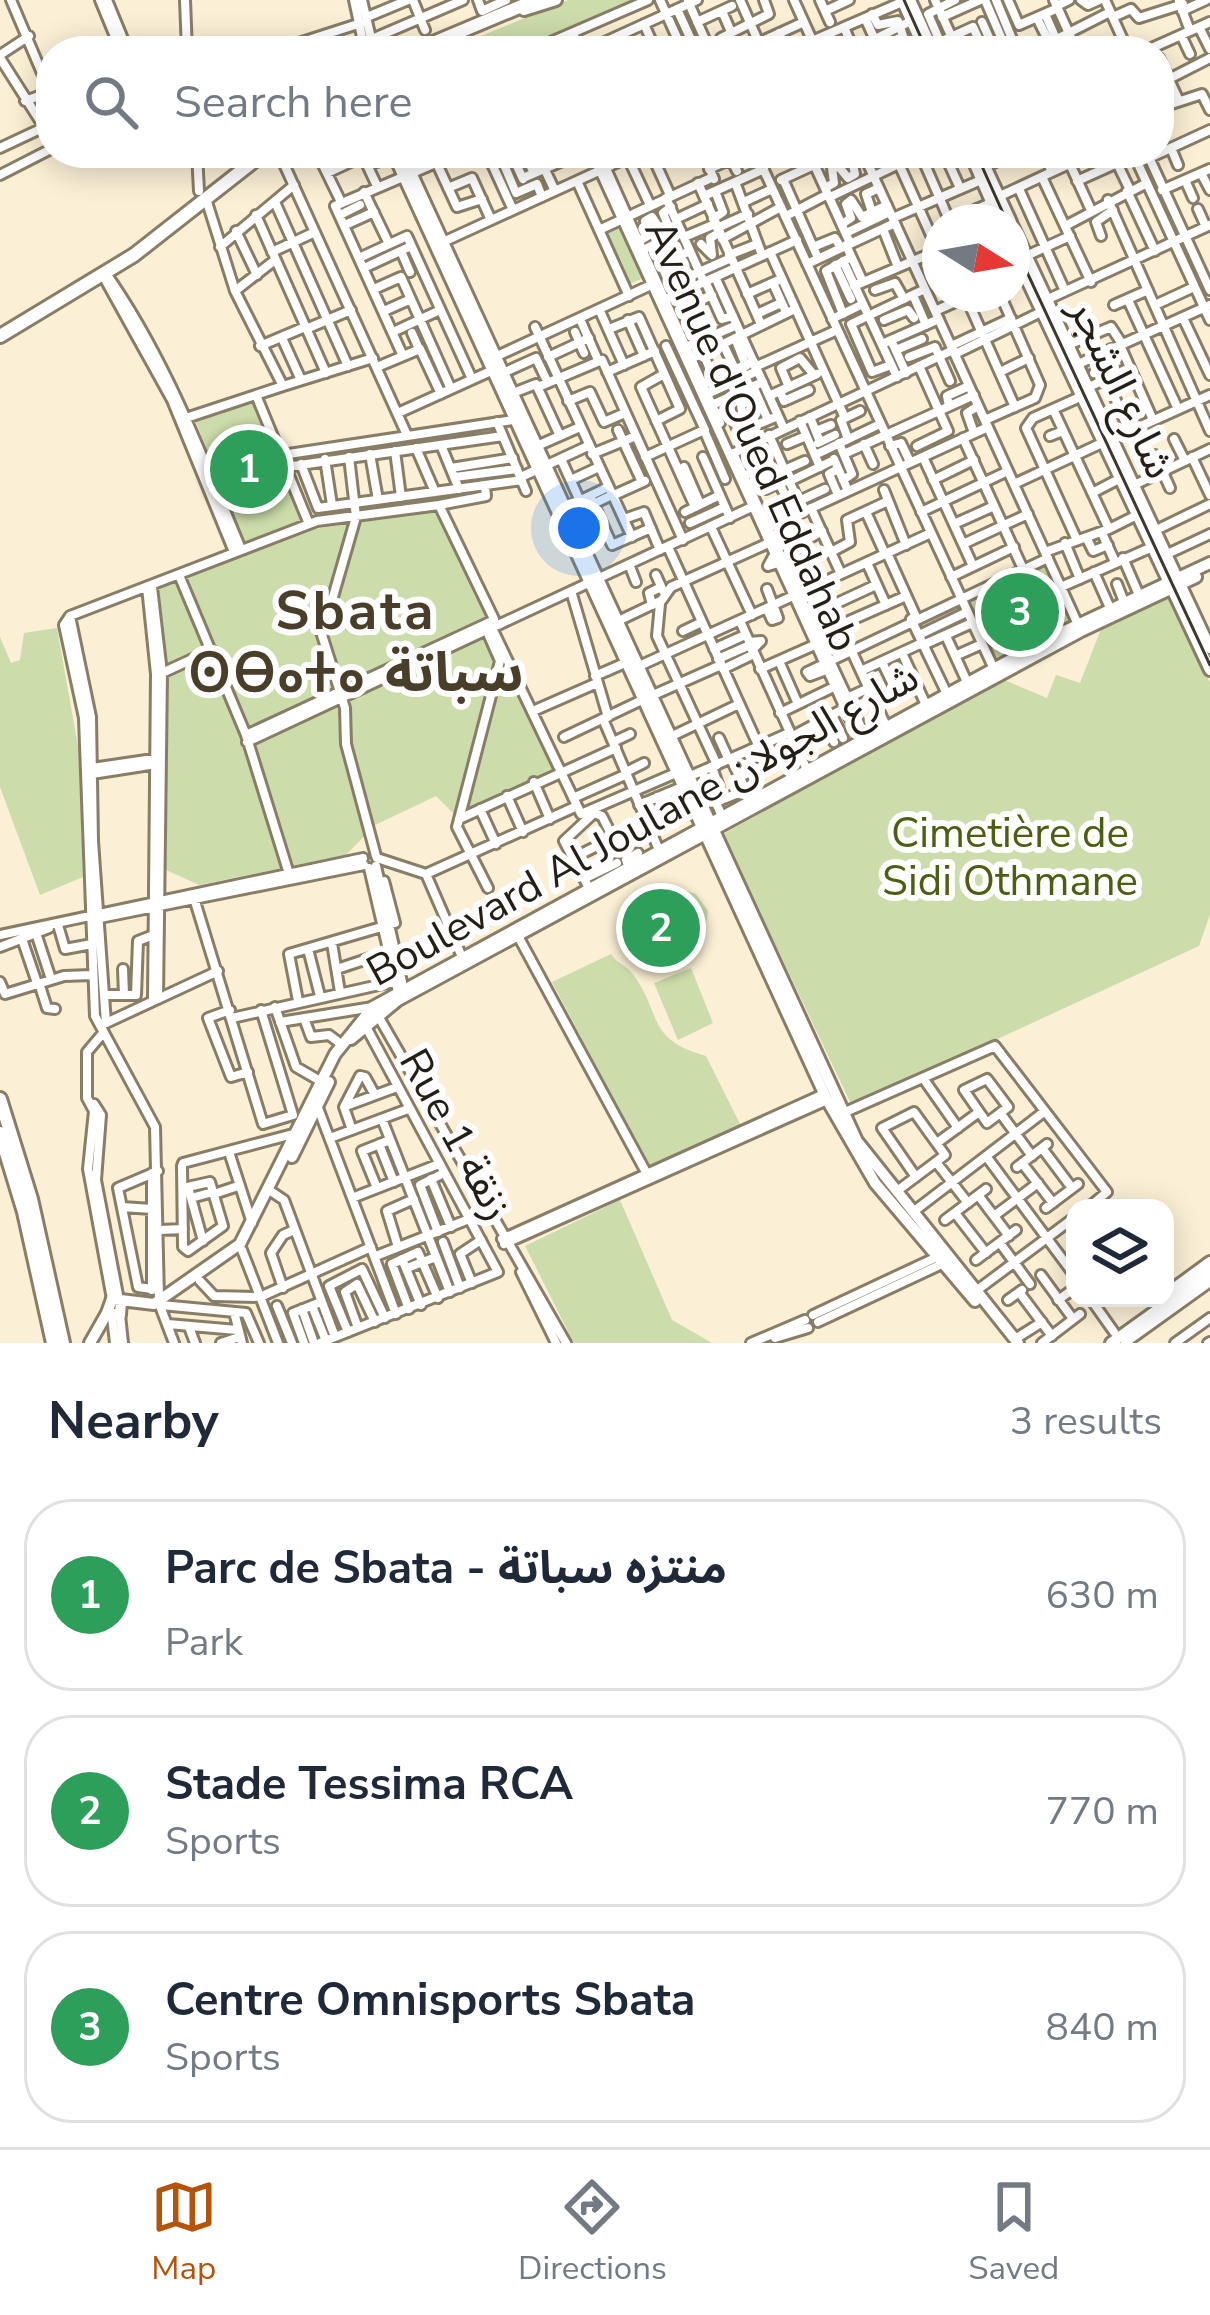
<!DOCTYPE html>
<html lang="en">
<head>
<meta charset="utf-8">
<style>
  body { margin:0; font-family:"Nunito Sans","Noto Sans Arabic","Noto Sans Tifinagh",sans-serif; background:#f6f6f7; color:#1f2937 }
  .controls { position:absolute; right:36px; bottom:36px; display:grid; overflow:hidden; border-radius:24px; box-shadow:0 6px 30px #0003 }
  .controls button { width:108px; height:108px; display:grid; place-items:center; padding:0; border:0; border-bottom:3px solid #e0e1e3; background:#fff; color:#1f2937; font:60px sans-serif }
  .compass { position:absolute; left:922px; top:204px; width:108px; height:108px; border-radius:50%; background:#fff; box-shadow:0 6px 30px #0003; rotate:101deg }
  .you { position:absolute; left:579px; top:528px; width:42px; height:42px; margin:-30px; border:9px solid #fff; border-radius:50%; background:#1a73e8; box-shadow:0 0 0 18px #1a73e833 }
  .badge { display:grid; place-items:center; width:78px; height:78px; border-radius:50%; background:#b45309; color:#fff; font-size:39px; font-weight:700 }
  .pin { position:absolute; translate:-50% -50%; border:6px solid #fff; box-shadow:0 3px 12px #0006 }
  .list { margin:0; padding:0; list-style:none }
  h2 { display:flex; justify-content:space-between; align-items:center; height:156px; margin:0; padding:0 48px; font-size:51px }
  h2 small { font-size:39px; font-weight:400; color:#747a83 }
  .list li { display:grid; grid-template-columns:78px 1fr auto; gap:36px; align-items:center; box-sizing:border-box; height:192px; margin:0 24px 24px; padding:0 24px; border:3px solid #e0e1e3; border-radius:48px }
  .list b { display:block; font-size:45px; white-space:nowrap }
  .list p { margin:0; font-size:39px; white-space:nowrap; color:#747a83 }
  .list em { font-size:39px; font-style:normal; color:#747a83 }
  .icon { flex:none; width:66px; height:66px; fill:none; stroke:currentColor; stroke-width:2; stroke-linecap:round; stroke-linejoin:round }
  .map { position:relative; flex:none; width:1210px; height:1343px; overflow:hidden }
  .search { position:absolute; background:#fff; box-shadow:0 6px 30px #0003; left:36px; right:36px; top:36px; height:132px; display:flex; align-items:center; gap:30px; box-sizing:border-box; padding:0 42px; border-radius:48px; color:#747a83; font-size:45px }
  .sheet { height:804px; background:#fff }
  nav { display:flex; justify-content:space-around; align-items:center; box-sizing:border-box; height:168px; border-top:3px solid #e0e1e3; background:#fff; font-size:33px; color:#747a83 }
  nav a { display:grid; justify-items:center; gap:6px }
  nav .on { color:#b45309 }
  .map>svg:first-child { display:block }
  .green { fill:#ccdcab }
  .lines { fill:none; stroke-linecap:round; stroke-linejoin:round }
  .minor-casing { stroke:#887d66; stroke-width:14 }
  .major-casing { stroke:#887d66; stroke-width:16 }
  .highway-casing { stroke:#887d66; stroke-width:18 }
  .minor { stroke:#fff; stroke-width:8 }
  .major { stroke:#fff; stroke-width:10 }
  .highway { stroke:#fff; stroke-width:12 }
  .tram { stroke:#3e392e; stroke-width:3 }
  .labels { text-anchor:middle; stroke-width:12; stroke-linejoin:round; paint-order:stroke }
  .street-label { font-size:42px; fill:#231f16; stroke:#fdfdfd }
  .park-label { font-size:42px; fill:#4d5e12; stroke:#fdfdfd }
  .district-label { font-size:54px; font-weight:bold; letter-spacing:3px; fill:#483e29; stroke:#fdfdfd }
</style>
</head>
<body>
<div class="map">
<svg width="1210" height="1343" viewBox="0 0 1210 1343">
  <rect width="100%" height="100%" fill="#fbefd5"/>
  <path class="green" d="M568 0H635L518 51H445Z
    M622 222 646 277 627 285 603 232Z
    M254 397 305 519 245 542 194 418Z
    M444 508 502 639 499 654 553 770 456 816 436 796 375 825 346 855 199 885 164 869 157 589 315 529Z
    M1044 563 1072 624 998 664 968 601Z
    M1169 594 1210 683V914L1199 946 852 1106 723 834 1002 679 1047 698 1056 675 1080 683 1103 624Z
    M57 628 79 752 83 877 40 895 0 787V637L11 663 20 660 24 633Z
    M683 890 696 894 708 911C707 948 656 964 625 953L616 935 618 914 645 897Z
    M611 954C617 964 625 964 632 973 663 1014 645 1039 706 1056L742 1128 650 1168 552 982Z
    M691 968 713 1023 678 1040 654 983Z
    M620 1200 672 1320 712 1343H574L525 1246Z"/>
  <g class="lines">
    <defs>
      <path id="minor" d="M11 0 50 92 25 101
        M100 0 121 51
        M107 0 128 51
        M185 0 187 51
        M354 0 365 51
        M362 0 374 51
        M413 0 425 30
        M478 0 482 11 506 0
        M660 0 683 51
        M740 0 759 43
        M794 0 817 51
        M820 0 830 22
        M935 0 958 51
        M985 0 1007 51
        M996 0 1017 51
        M1008 0 1019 25
        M1054 0 1077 51
        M1081 0 1088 5 1099 0
        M1105 0 1128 51
        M688 1 710 51
        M1179 1 1190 31
        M1057 6 1069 0
        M677 9 693 44
        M722 11 731 32
        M825 11 849 0
        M1182 11 1206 0
        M872 14 878 25 898 21 903 36 888 44 890 51
        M1045 14 1057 41
        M367 17 408 0
        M942 17 980 0
        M1113 17 1131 9 1139 18 1183 4
        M865 18 880 51
        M1037 18 1050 44
        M697 22 732 6
        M982 22 995 51
        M644 24 656 51
        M1019 25 1058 8
        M844 27 854 51
        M1199 27 1210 49
        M573 33 580 51
        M779 33 786 51
        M1181 35 1190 54
        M721 38 769 14 764 0
        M372 39 463 0
        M875 39 911 21
        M812 41 902 2
        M940 42 973 27 984 51
        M853 50 875 40
        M274 51 361 23
        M545 51 544 45 648 0
        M585 51 697 0
        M636 51 653 44
        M740 51 804 22
        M904 51 922 44
        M944 51 928 14 955 0
        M1033 51 1110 12
        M1145 51 1210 22
        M0 55 29 36
        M0 58 44 127
        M1159 58 1178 99
        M1159 84 1210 58
        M1159 108 1202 94 1210 110
        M0 148 51 124
        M1171 148 1178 165
        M197 153 199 191
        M279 153 407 435
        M432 153 457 207 482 199
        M487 153 513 210
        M499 153 516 193 537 184 542 197
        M511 153 523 179
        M524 153 534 173
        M537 153 555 191
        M592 153 860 741
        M599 153 720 423
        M651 153 670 195
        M703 153 714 179
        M728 153 737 171
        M756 153 994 669
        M809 153 850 243
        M863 153 1080 629
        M894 153 940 255
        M920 153 950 222
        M944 153 960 188
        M1043 153 1052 172
        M1065 153 1090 208
        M1108 153 1113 165
        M1133 153 1210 320
        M1147 153 1210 290
        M362 154 377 186
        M628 158 650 205
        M1149 158 1210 130
        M377 162 393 154
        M285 163 303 153
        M322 163 341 202
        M985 167 1015 153 1019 161
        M709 169 731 159
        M327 173 370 153
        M1201 173 1210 190
        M0 175 51 149
        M1042 177 1091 282
        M523 178 581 153
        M783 179 818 258
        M781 180 840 153
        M1185 180 1193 198
        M577 181 629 296
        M1077 181 1117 163 1130 190
        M735 182 762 255
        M698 183 761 324
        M448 188 472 178 491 220
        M825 188 834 183 832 168 839 167 848 178 855 174 852 160 864 154
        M1019 189 1065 291
        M1162 190 1210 169
        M1127 191 1155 251
        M364 192 389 244
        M704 196 764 169
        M1000 196 1069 164
        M830 197 922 153
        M666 198 704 282
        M1108 200 1210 431
        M207 202 235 291 283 386 373 358
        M275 202 348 366
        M744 202 772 189
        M1198 209 1206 227
        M872 212 866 194 879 188
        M256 215 326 373
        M340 215 360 205
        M786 216 828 194
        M893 218 981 180
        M676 219 708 204
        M713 219 723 212 715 191
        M949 221 991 203
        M842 224 851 218 846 204 851 200 862 217 887 205
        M345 225 374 212
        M1065 226 1147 183
        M717 228 748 214
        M883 229 898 267
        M599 230 713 177
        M670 230 663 213 671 207
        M236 231 257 275
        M846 233 890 212
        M1101 236 1096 222 1113 210
        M684 237 715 224
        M722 239 781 207
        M639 241 649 235 645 221 652 217 660 229 669 227
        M443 242 638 153
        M701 244 712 255 710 238 719 233
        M846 245 863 282
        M220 247 294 185
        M813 247 835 238 841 248
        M643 250 681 231
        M401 251 410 272
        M272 252 315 232
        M770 252 845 418
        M729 255 757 244
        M1026 256 1070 236
        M359 258 407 236 472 379
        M843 261 897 377
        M661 264 670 285
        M661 264 690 251
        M661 264 660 254 675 247
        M807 264 895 223
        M835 265 851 299
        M364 268 411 246
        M105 272C165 357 201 454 241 549
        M715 277 784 429
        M106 281 172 400 234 552
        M705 281 722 319 733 316
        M773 283 786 312
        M670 285 731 258
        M854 286 939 250
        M374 289 401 277 451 389
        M875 290 895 283 904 299
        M235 291 275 260
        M747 294 781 279
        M913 295 926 325
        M966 297 1015 407
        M1046 300 1210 225
        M1128 300 1178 409
        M662 301 797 240
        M1114 305 1148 290
        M1155 305 1194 287
        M599 309 624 365
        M679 310 712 295
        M384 311 411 299
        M935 311 973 294
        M757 314 781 303
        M843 314 826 271 851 257
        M686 318 696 314 704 330 693 334
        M1183 318 1210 375
        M580 319 598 360
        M832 319 863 304
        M628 320 644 356
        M884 320 908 310 914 318
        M535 327 632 537
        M306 329 351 310
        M609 329 639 317 680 409 656 421
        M393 332 440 310
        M575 332 584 353
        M412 333 419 349
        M282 338 301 380
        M735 338 746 366
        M891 340 906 373
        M882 344 939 319
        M1068 345 1111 327 1122 344
        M1120 345 1153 420
        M260 346 305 327
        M666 346 705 430
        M951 346 1011 318
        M686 347 737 325
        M896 350 922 339
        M955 354 1041 312
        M403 356 335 206 459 153
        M495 357 651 285
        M548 357 589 338
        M909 357 935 347 950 381
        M691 359 703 353 714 379 703 384
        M754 362 735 369 723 344 795 309
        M891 365 872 372 851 324 925 289
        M1076 365 1210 305
        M377 367 420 349 441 394
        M755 367 837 330
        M607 372 655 351
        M1000 372 1029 358
        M503 373 536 358 548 383
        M1094 373 1105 367 1100 354
        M664 374 641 387 695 507
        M1107 379 1129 431
        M753 386 768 420
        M538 387 602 360 683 540
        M789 387 781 368 800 358 814 375
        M1087 388 1129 368
        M780 391 784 401 809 390
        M513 393 536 384 560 436
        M707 394 757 371
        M256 395 309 524
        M769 396 817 374
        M568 401 590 392 604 422 625 413
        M712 405 763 382
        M949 406 947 396 969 386
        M1053 409 1109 529 1135 516
        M398 413 493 370
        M716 414 729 410 739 432 778 416
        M810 417 820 442
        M186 418 283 386
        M985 420 1035 398 1040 385 1000 294
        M800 421 820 467
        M497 422 526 491
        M735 423 743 419 741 405 748 401
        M618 430 642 482
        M704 430 725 479
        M816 431 831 425
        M974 433 967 413 978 406
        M769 435 803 512
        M1050 436 1063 431
        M963 438 1023 569
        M848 439 841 420 860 411
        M1174 439 1185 461
        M1110 440 1210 395
        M818 443 835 435
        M839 443 852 474 843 480
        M787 444 806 436
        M864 444 873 464
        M441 445 459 489
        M537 446 580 427
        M890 446 901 443 910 462
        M917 446 948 431 919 366
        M416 448 435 492
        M395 451 401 497
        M733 453 866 738
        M370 454 378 500
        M592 454 636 436
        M732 454 953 350
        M844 454 974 395
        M282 455 513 420
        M815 455 880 424
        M1155 455 1170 488
        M349 457 356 517 322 635 345 708 346 744 376 856
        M645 457 704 430
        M703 457 730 518
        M923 457 973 566
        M1192 457 1210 495
        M325 459 332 505
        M561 459 580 501
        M834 459 848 491
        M301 464 318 508 522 480
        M286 467 503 436
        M684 467 700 504
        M451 468 513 458
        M744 476 770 463 783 491
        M455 477 517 469
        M521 477 588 446
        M571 480 599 467
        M933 480 974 460
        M790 481 834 460
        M1014 484 1102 443
        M748 486 805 461
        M1132 486 1210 449
        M766 489 779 483
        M884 490 906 545
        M1092 493 1119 479
        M614 495 645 481
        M838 495 829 474 838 469
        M590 496 612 545 651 528
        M439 505 486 496 485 486
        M564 508 608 487
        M811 508 841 574
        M777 511 825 489
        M685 512 720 495
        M866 512 885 554
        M921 512 1008 471
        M568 516 612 495
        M624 519 644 512 660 550
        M690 523 725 507
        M954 524 994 506
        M711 527 752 615
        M768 528 988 427
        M1154 531 1210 504
        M1102 533 1115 562
        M1076 538 1026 428 1033 418 1080 397
        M1087 539 1093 551 1108 545
        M1065 543 1080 579
        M963 544 1028 514
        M668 547 759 747
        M831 552 850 542 847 520 888 501
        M1045 552 1109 529
        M887 553 916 617
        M774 555 768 566 778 563
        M1163 556 1210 534
        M1123 558 1139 595
        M867 563 886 605
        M629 564 636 582
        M788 572 809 561 803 542 822 531
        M1094 572 1110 608
        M179 575 246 735 290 877
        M656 575 663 591
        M951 577 1014 547
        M1117 584 1124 602
        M147 587 156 674 153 1001
        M152 587 162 673 158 999
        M1061 587 1150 548
        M767 589 778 618 772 620 767 609
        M571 591 608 717
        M662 600 671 587 773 541
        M660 604 657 636 717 765
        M652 605 649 593 661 587
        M831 606 886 726
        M70 616 64 625 84 718 95 1016 155 1127 159 1299
        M70 616 317 521 439 505 494 619
        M70 616 91 717 93 841 106 1023
        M809 616 876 585
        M911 619 947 694
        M740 621 807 770
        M616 622 660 601
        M498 625 756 505
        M840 625 906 596
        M492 628 581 814 676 773
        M683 631 702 622
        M919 635 967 612
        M946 636 967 682
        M749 642 761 641 752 650
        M923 645 972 623
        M714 649 745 635
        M902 653 926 705
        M955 656 982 644
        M718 659 750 645
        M779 661 798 704
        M882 662 897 693
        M637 667 931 533
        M723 669 754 654
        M760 669 819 643
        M826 670 810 676 807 672 1048 558
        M861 671 922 643
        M162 673 212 650
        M595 676 625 663
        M651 696 721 665
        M847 698 869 688
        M876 703 916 684
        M533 711 597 683
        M780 713 838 685
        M832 715 843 738
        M603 719 659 850
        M825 721 834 742
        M246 735 490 622
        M564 737 642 700
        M670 737 739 704
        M791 737 847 707
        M719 738 729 760
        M247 742 491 628
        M613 742 630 734
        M731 759 750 799
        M92 768 160 758
        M626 772 644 763
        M702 772 721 814
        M92 774 156 764
        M688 777 789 733
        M740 777 830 732
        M534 782 550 819
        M507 796 523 832
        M657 797 667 815 691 806
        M573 798 627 774
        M698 799 719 787 712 767
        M716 802 746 790
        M639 805 682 787
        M480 809 496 844
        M459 819 616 748
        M377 858 426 874 577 806
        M573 858 593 848
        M376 866 402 982
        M628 866 626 860 638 853
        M369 868 398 992
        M426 874 462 957
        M584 879 617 863
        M488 888 457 827 500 661 489 636
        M589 888 564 841 594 813 602 816 612 836 600 845
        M194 898 263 1124 293 1115 261 1010
        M95 919 364 865
        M58 925 65 949 92 944
        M36 933 51 979
        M0 935 363 858
        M518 936 647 1174
        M22 939 37 983
        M332 943 340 992
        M0 947 49 928
        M308 949 320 996
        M123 969 124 995
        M337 969 388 952
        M0 982 5 994 64 976 92 975
        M39 983 47 1008 55 1009
        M104 995H136L138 941 156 934
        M298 1001 289 954 395 923 384 881
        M275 1007 296 1067 322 1082
        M230 1010 208 1018 231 1077 248 1072
        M232 1018 401 980
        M304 1018 311 1037 329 1035 341 1044
        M280 1022 373 1007 566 1343
        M106 1023 218 971
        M103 1033 87 1052V1098L94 1111 88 1169 112 1299
        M923 1078 958 1128
        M987 1079 1008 1107 987 1123 964 1090Z
        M94 1104 101 1115 96 1180 119 1300
        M346 1106 397 1087
        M318 1108 396 1314
        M843 1113 995 1046 1107 1192 1088 1208
        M1001 1114 1032 1156
        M382 1119 450 1292
        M352 1130 344 1107 360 1076 365 1077 375 1095
        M330 1138 408 1109
        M937 1143 979 1112
        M379 1144 394 1182
        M1042 1148 1072 1188
        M229 1152 252 1223
        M986 1156 1075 1276
        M936 1162 968 1203
        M1022 1163 1053 1203
        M1017 1167 1047 1144
        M152 1173V1290
        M431 1179 451 1227
        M188 1187 203 1241
        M183 1188 210 1182 223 1226 188 1251 183 1247 182 1166 183 1163 293 1134
        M377 1188 362 1151 390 1140
        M269 1190 284 1200 335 1337
        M897 1191 945 1155 914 1112 882 1128 916 1177
        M214 1194 238 1186
        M978 1195 1009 1236
        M191 1198 213 1192
        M352 1198 439 1164
        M122 1207 152 1209
        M1046 1208 1078 1184
        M913 1212 1045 1111
        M955 1213 986 1253
        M994 1216 1038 1183
        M945 1220 986 1189
        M160 1230 183 1229
        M438 1232 420 1185 444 1173
        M502 1239 824 1094
        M443 1242 460 1288
        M1000 1243 1030 1284
        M504 1244 827 1100
        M398 1247 387 1211 414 1199
        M242 1250 278 1343
        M376 1256 469 1219
        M402 1259 421 1305
        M976 1260 1016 1230
        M407 1268 436 1257
        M521 1272 556 1343
        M1041 1275 1073 1319
        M200 1281 214 1296 260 1297 371 1247
        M472 1283 460 1254 481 1240
        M283 1288 271 1253 283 1235 294 1230
        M152 1289 138 1287 118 1188 158 1171
        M976 1291 1075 1217
        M1019 1292 1052 1336
        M1090 1298 1114 1332
        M1008 1300 1022 1290
        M1058 1300 1075 1288
        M161 1305 246 1313 259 1343
        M160 1306 174 1343
        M277 1306 292 1343
        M312 1306 326 1341
        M302 1309 314 1343
        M409 1309 392 1264 418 1252 438 1298
        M234 1312 242 1343
        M120 1315 123 1343
        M813 1315 937 1257
        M112 1317 115 1343
        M818 1322 944 1263
        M168 1324 237 1330
        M189 1327 195 1343
        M358 1328 345 1292 357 1284 375 1322
        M348 1332 329 1286 362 1269 385 1318
        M775 1338 808 1328
        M1015 1339 1042 1322
        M221 1343 239 1337
        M304 1343 293 1313 321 1302
        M320 1343 498 1272 365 1025
        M751 1343 805 1320
        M1042 1343 1080 1314
        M1125 1343 1210 1282
        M1175 1343 1210 1318
        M1208 1343 1210 1342"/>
      <path id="major" d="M902 0 925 51
        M910 0 933 51
        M524 10 556 0
        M393 153 827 1100 875 1183 975 1301
        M402 153 857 1141 1018 1343
        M970 153 1000 222
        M979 153 1011 222
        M1012 225 1210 648
        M1012 248 1210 670
        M351 1039 398 1000 1081 631 1196 577
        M292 1157 329 1082
        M1169 1292 1210 1262
        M121 1302 120 1315 107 1313 112 1299 154 1304 240 1244 335 1054 373 1007 1054 636 1210 563
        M90 1343 107 1313
        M1111 1343 1210 1272"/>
      <path id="highway" d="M356 51 361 45
        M414 51 536 0
        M0 336 134 255 264 153
        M0 1099 31 1199 63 1343
        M0 1133 24 1212 53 1343"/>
    </defs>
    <use href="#minor" class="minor-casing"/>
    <use href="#major" class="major-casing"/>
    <use href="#highway" class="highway-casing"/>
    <use href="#minor" class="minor"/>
    <use href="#major" class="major"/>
    <use href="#highway" class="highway"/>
    <path class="tram" d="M904 0 927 51
      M976 153 1007 222
      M1012 240 1210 665"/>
  </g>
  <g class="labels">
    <g class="street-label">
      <text transform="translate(1123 388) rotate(65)" y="15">شارع الشجر</text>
      <text transform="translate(753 435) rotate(66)" y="15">Avenue d'Oued Eddahab</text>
      <text transform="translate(642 823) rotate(-29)" y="15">Boulevard Al Joulane شارع الجولان</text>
      <text transform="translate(457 1134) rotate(61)" y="15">Rue 1 زنقة</text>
    </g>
    <g class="park-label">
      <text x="1010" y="847">Cimetière de<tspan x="1010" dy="48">Sidi Othmane</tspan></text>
    </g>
    <g class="district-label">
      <text x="356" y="629">Sbata<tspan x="356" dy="62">ⵙⴱⴰⵜⴰ سباتة</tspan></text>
    </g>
  </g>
</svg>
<div class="controls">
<button><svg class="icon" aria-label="layers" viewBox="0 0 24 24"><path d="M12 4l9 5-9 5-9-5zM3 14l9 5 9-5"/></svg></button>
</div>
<svg class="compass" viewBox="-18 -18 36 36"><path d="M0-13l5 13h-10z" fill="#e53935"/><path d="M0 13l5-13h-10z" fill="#747a83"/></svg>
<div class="you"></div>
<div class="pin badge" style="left:249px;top:469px;background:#2e9e5b">1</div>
<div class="pin badge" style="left:661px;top:928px;background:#2e9e5b">2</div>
<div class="pin badge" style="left:1020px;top:612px;background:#2e9e5b">3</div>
<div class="search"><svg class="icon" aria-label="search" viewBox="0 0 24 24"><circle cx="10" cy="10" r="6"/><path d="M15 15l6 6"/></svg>Search here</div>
</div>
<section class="sheet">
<h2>Nearby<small>3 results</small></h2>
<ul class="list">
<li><span class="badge" style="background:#2e9e5b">1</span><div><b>Parc de Sbata - منتزه سباتة</b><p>Park</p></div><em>630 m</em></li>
<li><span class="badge" style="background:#2e9e5b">2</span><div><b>Stade Tessima RCA</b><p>Sports</p></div><em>770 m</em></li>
<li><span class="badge" style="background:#2e9e5b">3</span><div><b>Centre Omnisports Sbata</b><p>Sports</p></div><em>840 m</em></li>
</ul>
</section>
<nav>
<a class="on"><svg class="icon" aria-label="map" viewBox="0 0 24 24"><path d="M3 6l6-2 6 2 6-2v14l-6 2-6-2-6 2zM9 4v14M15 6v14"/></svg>Map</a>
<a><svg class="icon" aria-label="directions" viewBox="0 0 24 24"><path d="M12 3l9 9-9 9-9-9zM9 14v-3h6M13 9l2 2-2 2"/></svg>Directions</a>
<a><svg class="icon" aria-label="saved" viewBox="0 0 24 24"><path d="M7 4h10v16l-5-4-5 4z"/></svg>Saved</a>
</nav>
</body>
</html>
